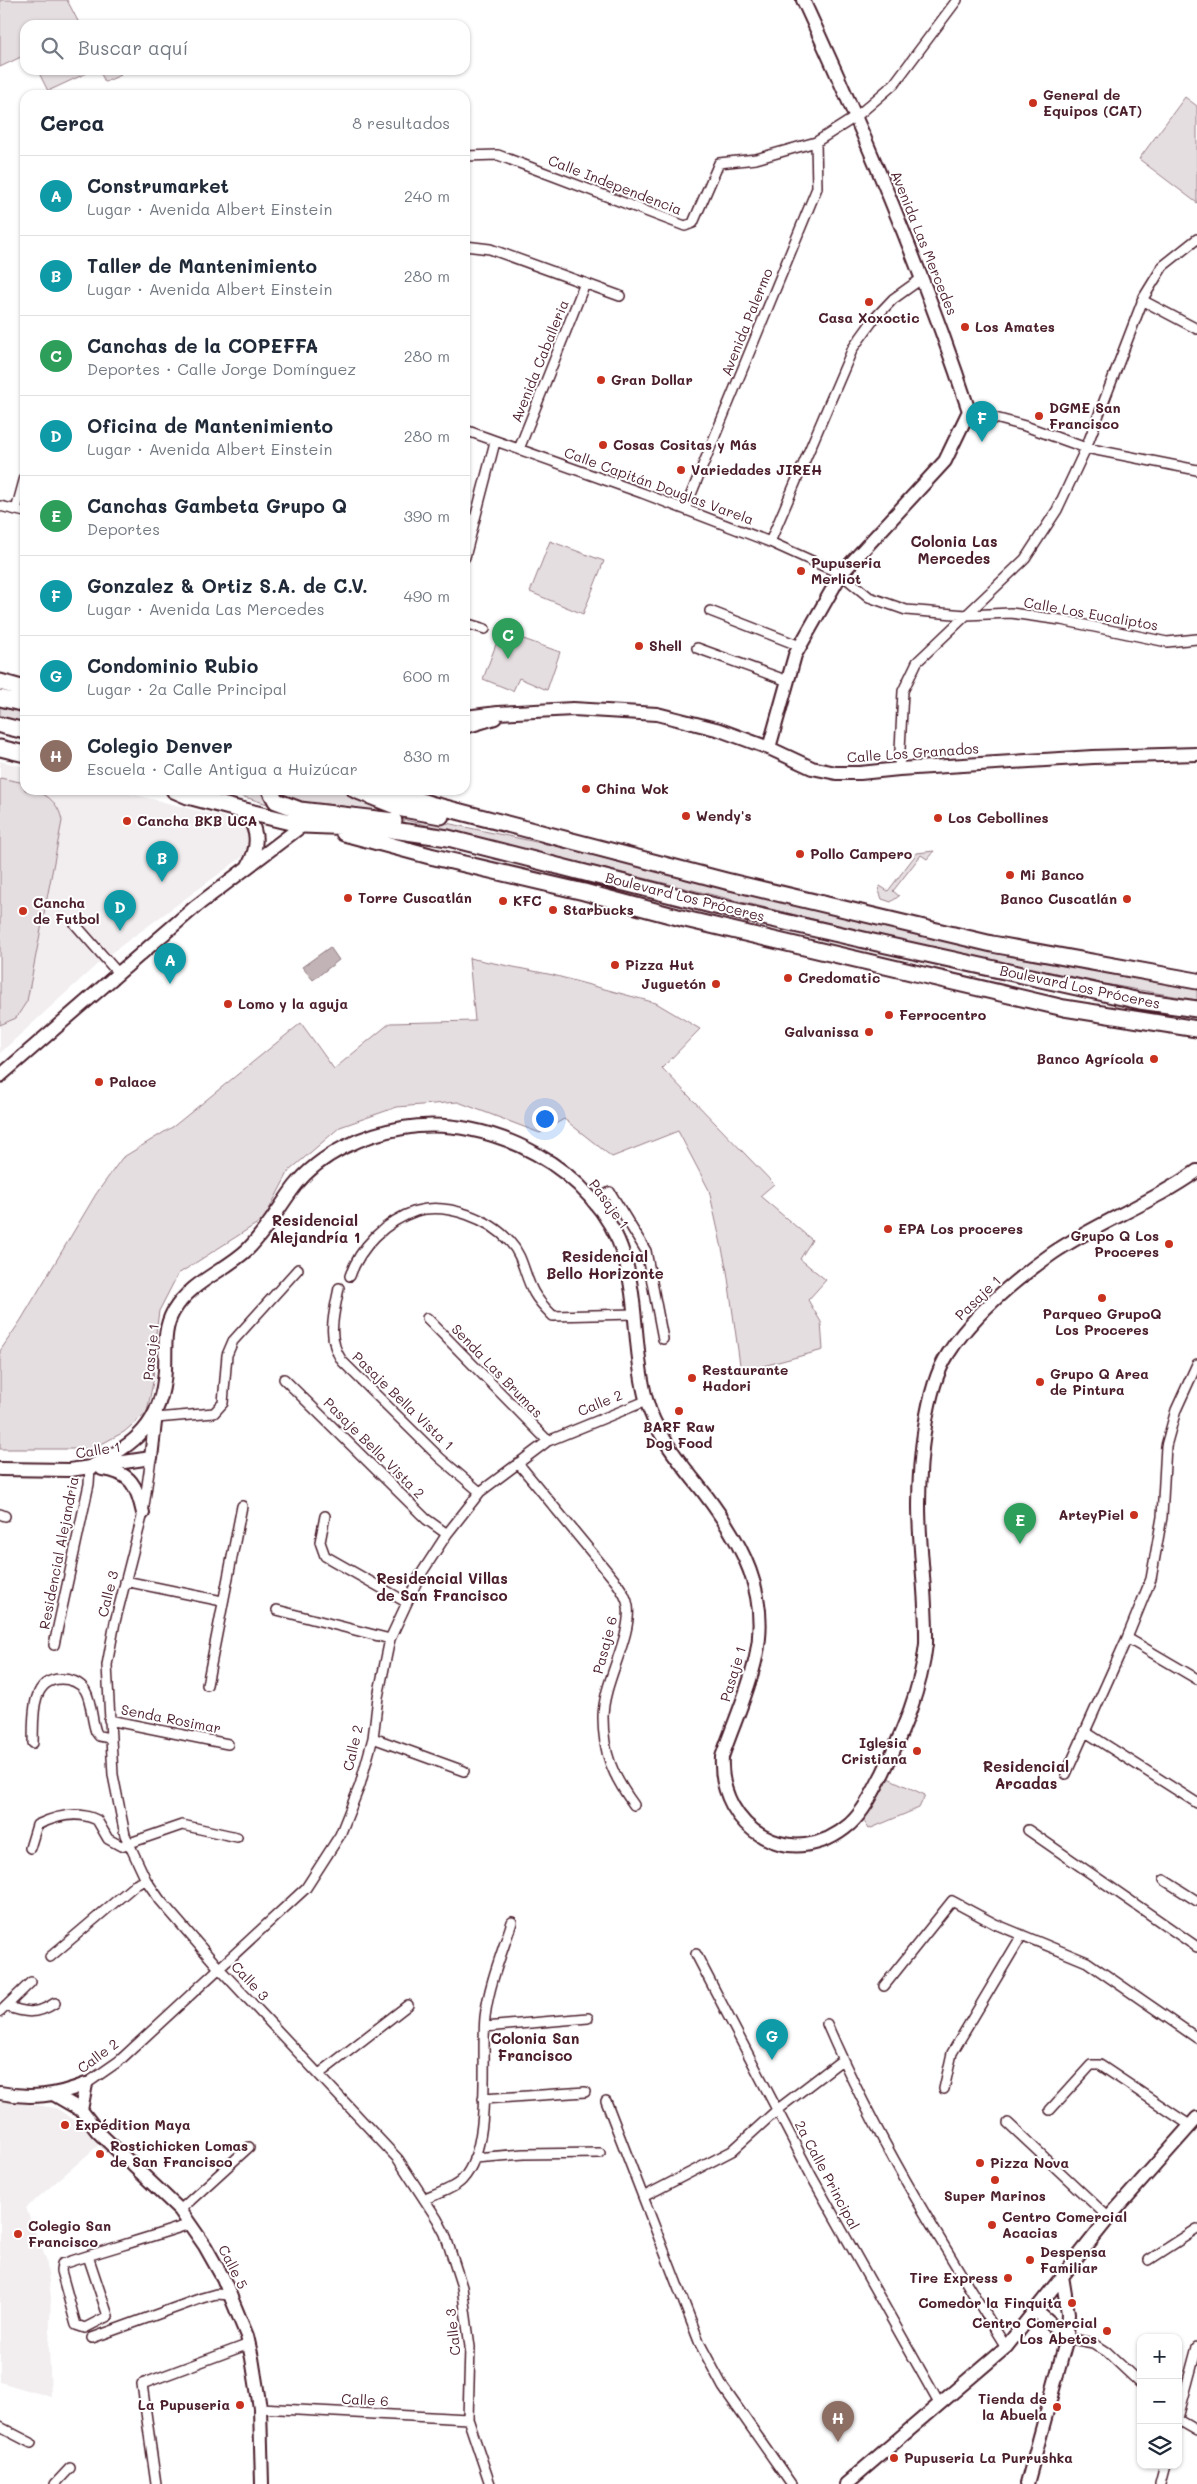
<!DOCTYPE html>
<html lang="es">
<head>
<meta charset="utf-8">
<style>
  body { margin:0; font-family:Mali,sans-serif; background:#f2f2f3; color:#1f2937 }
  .controls { position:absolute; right:15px; bottom:15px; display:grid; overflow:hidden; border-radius:10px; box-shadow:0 1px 4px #0004 }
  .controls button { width:45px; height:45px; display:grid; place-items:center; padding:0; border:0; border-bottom:1px solid #e0e1e3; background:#fff; color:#1f2937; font:25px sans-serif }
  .you { position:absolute; left:544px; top:1118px; width:18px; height:18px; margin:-12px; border:4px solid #fff; border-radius:50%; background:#1a73e8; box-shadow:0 0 0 8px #1a73e833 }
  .badge { display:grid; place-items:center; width:32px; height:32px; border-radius:50%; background:#c8321e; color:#fff; font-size:16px; font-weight:700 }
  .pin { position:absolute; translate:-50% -41px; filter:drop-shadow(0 1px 2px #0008) }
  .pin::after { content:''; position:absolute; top:26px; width:18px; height:15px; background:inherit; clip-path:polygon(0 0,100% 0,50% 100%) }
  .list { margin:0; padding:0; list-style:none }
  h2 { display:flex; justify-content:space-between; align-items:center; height:65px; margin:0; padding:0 20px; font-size:21px }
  h2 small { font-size:16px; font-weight:400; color:#747a83 }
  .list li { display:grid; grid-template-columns:32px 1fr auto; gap:15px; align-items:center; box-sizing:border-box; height:80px; padding:0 20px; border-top:1px solid #e0e1e3 }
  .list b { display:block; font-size:19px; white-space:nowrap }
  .list p { margin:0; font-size:16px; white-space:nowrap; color:#747a83 }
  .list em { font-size:16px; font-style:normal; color:#747a83 }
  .icon { flex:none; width:28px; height:28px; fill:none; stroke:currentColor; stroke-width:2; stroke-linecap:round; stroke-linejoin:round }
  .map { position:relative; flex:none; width:1197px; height:2484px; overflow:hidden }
  .search { position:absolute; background:#fff; box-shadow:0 1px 4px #0004; left:20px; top:20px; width:450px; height:55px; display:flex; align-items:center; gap:12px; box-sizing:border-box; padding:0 18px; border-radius:15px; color:#747a83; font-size:19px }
  .panel { position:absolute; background:#fff; box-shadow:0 1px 4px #0004; left:20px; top:90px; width:450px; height:705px; border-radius:15px }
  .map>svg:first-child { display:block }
  .built { fill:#f2eeef }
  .green { fill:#e5dee0; stroke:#987e86 }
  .water { fill:#c1b3b6; stroke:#91787e }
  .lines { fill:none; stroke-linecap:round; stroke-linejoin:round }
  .street-casing { stroke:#4a1f2b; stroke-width:12 }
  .secondary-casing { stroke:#4a1f2b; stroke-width:16 }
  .highway-casing { stroke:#4a1f2b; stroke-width:19 }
  .street { stroke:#fff; stroke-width:9 }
  .secondary { stroke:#fff; stroke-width:12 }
  .highway { stroke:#fff; stroke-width:15 }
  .poi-dot { fill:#c8321e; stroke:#fff; stroke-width:2 }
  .labels { text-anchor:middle; stroke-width:4; stroke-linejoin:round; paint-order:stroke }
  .poi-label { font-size:14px; font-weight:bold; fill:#4a1f2b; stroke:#fff; text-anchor:start }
  .street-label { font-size:14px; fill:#4a1f2b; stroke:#fff }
  .neighbourhood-label { font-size:15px; font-weight:bold; fill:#4a1f2b; stroke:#fff }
</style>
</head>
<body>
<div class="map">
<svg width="1197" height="2484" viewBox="0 0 1197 2484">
  <rect width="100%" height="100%" fill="#fff"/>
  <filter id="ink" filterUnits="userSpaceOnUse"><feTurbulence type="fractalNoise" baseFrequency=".02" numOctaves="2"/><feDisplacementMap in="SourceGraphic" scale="10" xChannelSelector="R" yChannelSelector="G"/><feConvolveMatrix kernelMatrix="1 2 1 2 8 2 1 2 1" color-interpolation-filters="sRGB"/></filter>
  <g filter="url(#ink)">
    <path class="built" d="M0 761 25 767V790H116L244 822 251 830 249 852 103 959 0 1053Z
      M0 2100 56 2108 73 2119 101 2143 26 2208 46 2259 51 2297 49 2346 51 2397 0 2382Z"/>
    <path class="green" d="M0 0H67L80 25H25V55L0 67Z
      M85 70 87 73 48 91 38 71Z
      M99 70H119L121 75 105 82Z
      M1185 97 1197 106V203L1139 159Z
      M550 541 604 561 583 614 530 592Z
      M501 631 560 652 547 690 519 678 513 691 483 679Z
      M0 707 25 713V723L0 717Z
      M0 778 25 783V790C44 790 59 802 62 821L27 1001 16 1018 0 1025Z
      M252 790H265L274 806 241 796Z
      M280 790H348L406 812 451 824 621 860 1031 958 1125 977 1197 988V1000L1013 968 389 816 323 809 283 797Z
      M934 851 927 859 921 855 893 891 899 896 891 902 882 899 879 891 880 886 888 891 917 853Z
      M469 958 553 975 656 1003 700 1029 662 1068 774 1184 760 1196 812 1240 800 1259 826 1280 808 1300 821 1322 823 1350 741 1372 727 1271 709 1190 678 1131 612 1157 564 1119 540 1133 458 1102 397 1107 340 1127 289 1171 264 1219 178 1274 159 1311 155 1341 153 1382 147 1412 124 1432 92 1449H0V1351L21 1320 96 1194 122 1158 174 1126 301 1023 334 1069 390 1023 475 1021Z
      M888 1778 925 1795 919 1808 869 1829 860 1815 872 1802Z"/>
    <path class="water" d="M330 947 339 960 313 980 302 967Z"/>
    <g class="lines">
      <defs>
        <path id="street" d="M465 156 498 155 685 226 693 223 719 163 756 159 816 142 857 116 894 84 957 0
          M465 246 490 249 620 296
          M1142 300 1197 329
          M969 411 1025 426 1086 448 1197 470
          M465 430 642 493 770 542 841 574 869 597 906 610 966 615 1011 613 1061 620 1167 642 1197 639
          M519 449 585 283
          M0 506 25 512
          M685 509 817 188 816 142
          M16 510 25 477
          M770 542 853 348 874 319 893 299 921 279
          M465 557 495 442
          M710 611 800 646
          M465 623 485 629
          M697 648 788 681
          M899 769 903 691 917 662 1025 559 1057 510 1086 448 1144 297 1163 266 1197 239
          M75 924 118 973
          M592 1202 610 1192 646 1251 663 1339
          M350 1276C360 1247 386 1221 416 1211 447 1202 490 1219 510 1242 524 1257 524 1276 534 1293 539 1302 546 1309 553 1316L634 1314
          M339 1288C334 1314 326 1337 342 1361L440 1458 480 1492
          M427 1318 548 1441
          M284 1379 426 1519 447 1534
          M156 1418 214 1413 223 1403 227 1355 233 1341 298 1269
          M151 1458 143 1513 115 1622 107 1665 113 1775 125 1835 146 1880 160 1900 218 1967 398 2159 437 2219 445 2234 462 2287 470 2347 468 2419 490 2484
          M518 1463 616 1582C621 1589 627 1597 628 1606 632 1638 603 1682 603 1717 603 1754 613 1776 634 1805
          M0 1514 5 1516
          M325 1516 320 1542 325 1556 406 1602
          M125 1581 222 1601
          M277 1610 390 1639
          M1127 1638 1197 1679
          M54 1645 89 1484 90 1467
          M207 1685 242 1506
          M109 1720 228 1744
          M1084 1731 1197 1803
          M373 1738 464 1771
          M33 1743C34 1721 29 1679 61 1679 71 1679 79 1682 85 1690 92 1702 91 1718 96 1732L99 1736 110 1738
          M1066 1774 1127 1638 1151 1579 1162 1517 1166 1446 1176 1410 1197 1364
          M1028 1830 1197 1947
          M30 1848 37 1825C56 1816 77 1810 97 1820L108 1839 121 1846 182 1825 237 1837
          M1164 1880 1197 1901
          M696 1954 812 2177 940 2405
          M50 1957 135 1885 146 1880
          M884 1986 952 1901 995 1924 1087 1962 1197 2038
          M6 2006C25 2013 37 2015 55 2003
          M0 2012 31 1982
          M827 2024C875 2137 941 2242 1006 2347
          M485 2027 588 2018
          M319 2074 408 2005
          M86 2084 119 2061 306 1888 340 1835 360 1785 373 1738 378 1697 390 1639 419 1577 447 1534 480 1492 548 1441 646 1401
          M944 2089 952 2053 1022 1935
          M483 2099 585 2092
          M606 2101 700 2344 723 2387 791 2484
          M1050 2110 1091 2065H1100L1191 2126
          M1008 2123 1108 2217
          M474 2158 524 2154 600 2153
          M643 2197 732 2151 778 2109 842 2060
          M425 2199C437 2194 453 2189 462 2180 493 2147 481 2060 485 2017 489 1984 502 1953 512 1922
          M180 2210 249 2147
          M88 2256 108 2316 85 2328 76 2325 61 2271 62 2264C105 2250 148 2238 190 2224
          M1149 2260 1197 2229
          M92 2338 202 2298 216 2294 231 2295
          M1067 2338 1093 2343 1107 2352 1141 2384
          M260 2408 468 2419
          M1178 2418 1197 2347
          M1178 2420 1197 2431
          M0 2427 31 2443
          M55 2484 70 2468
          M156 2484 142 2384 249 2344
          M1160 2484 1165 2465"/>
        <path id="secondary" d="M465 717 498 713 573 709 657 714 720 730 769 748 812 768 836 773H860L899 769 1093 757 1197 754
          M465 727 495 718
          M769 748 795 655 841 574 945 461 969 411C923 271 865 134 803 0
          M238 810C259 823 260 845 248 866
          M0 1076 195 907 303 825
          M90 1467C135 1445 162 1424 165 1370 166 1349 163 1330 173 1312 191 1281 224 1272 248 1249 267 1230 279 1207 295 1186 320 1154 364 1134 403 1128 490 1113 597 1169 624 1256 638 1300 634 1355 646 1399 655 1434 683 1466 705 1494 742 1543 770 1594 756 1657 749 1691 733 1724 722 1757 718 1830 793 1874 850 1824 865 1810 874 1790 883 1773 903 1731 921 1690 926 1644 927 1598 919 1551 919 1505 919 1463 925 1389 948 1354 972 1316 1016 1279 1053 1253 1099 1222 1152 1203 1197 1171
          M0 1469 70 1470 151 1458 156 1413
          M102 1469C131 1472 137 1486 143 1513
          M0 2093C31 2099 56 2096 86 2084
          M55 2095 81 2110 98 2132 180 2210 205 2246 223 2278 247 2336 252 2358 260 2408 262 2484
          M81 2110 86 2084
          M1036 2311 1067 2338
          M846 2484 1006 2347 1111 2215 1197 2118
          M1027 2484 1067 2338 1068 2313 1062 2276"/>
        <path id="highway" d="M0 682 25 689
          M0 698 25 704
          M0 725 25 731
          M0 748 25 754
          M174 790 188 796 237 809 303 825 379 828 448 838 715 906 886 945 1140 1001 1197 1009
          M270 790 276 801 300 810 394 821
          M355 790 403 809 441 816
          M389 790 430 804 726 881 992 944 1197 981
          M344 833 430 856 584 892 685 919 1064 1008 1197 1029"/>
      </defs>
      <use href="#street" class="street-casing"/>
      <use href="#secondary" class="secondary-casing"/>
      <use href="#highway" class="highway-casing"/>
      <use href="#street" class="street"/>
      <use href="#secondary" class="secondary"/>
      <use href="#highway" class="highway"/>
    </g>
  </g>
  <g class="poi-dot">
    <circle cx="1033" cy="103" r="5"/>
    <circle cx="869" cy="302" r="5"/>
    <circle cx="965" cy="327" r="5"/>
    <circle cx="601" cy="380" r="5"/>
    <circle cx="1039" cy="416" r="5"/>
    <circle cx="603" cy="445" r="5"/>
    <circle cx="681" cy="470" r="5"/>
    <circle cx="801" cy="571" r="5"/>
    <circle cx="639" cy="646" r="5"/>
    <circle cx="586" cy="789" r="5"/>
    <circle cx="686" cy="816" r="5"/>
    <circle cx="938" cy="818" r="5"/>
    <circle cx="127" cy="821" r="5"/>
    <circle cx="800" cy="854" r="5"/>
    <circle cx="1010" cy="875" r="5"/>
    <circle cx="348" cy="898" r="5"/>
    <circle cx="1127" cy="899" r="5"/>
    <circle cx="503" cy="901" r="5"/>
    <circle cx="553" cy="910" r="5"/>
    <circle cx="23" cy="911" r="5"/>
    <circle cx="615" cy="965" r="5"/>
    <circle cx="788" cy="978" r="5"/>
    <circle cx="716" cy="984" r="5"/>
    <circle cx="228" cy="1004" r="5"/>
    <circle cx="889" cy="1015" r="5"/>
    <circle cx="869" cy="1032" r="5"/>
    <circle cx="1154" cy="1059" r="5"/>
    <circle cx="99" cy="1082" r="5"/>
    <circle cx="888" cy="1229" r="5"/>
    <circle cx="1169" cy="1244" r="5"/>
    <circle cx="1102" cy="1298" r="5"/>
    <circle cx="692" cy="1378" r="5"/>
    <circle cx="1040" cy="1382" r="5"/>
    <circle cx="679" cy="1411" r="5"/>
    <circle cx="1134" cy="1515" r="5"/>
    <circle cx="917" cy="1751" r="5"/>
    <circle cx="65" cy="2125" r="5"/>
    <circle cx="100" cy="2154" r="5"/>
    <circle cx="980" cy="2163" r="5"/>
    <circle cx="995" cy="2180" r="5"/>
    <circle cx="992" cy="2225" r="5"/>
    <circle cx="18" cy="2234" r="5"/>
    <circle cx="1030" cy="2260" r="5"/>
    <circle cx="1008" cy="2278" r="5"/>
    <circle cx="1072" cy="2303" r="5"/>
    <circle cx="1107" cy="2331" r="5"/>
    <circle cx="240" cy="2405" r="5"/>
    <circle cx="1057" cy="2407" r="5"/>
    <circle cx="894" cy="2458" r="5"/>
  </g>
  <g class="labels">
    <g class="poi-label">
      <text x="1043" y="100">General de<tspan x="1043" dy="16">Equipos (CAT)</tspan></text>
      <text x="869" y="323" text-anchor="middle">Casa Xoxoctic</text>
      <text x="975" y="332">Los Amates</text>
      <text x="611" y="385">Gran Dollar</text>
      <text x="1049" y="413">DGME San<tspan x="1049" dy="16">Francisco</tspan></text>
      <text x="613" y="450">Cosas Cositas y Más</text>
      <text x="691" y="475">Variedades JIREH</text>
      <text x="811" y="568">Pupuseria<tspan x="811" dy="16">Merliot</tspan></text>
      <text x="649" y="651">Shell</text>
      <text x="596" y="794">China Wok</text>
      <text x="696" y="821">Wendy's</text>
      <text x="948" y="823">Los Cebollines</text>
      <text x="137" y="826">Cancha BKB UCA</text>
      <text x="810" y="859">Pollo Campero</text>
      <text x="1020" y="880">Mi Banco</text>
      <text x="358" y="903">Torre Cuscatlán</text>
      <text x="1117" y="904" text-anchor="end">Banco Cuscatlán</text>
      <text x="513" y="906">KFC</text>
      <text x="33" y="908">Cancha<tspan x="33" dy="16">de Futbol</tspan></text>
      <text x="563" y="915">Starbucks</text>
      <text x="625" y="970">Pizza Hut</text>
      <text x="798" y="983">Credomatic</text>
      <text x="706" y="989" text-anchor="end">Juguetón</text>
      <text x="238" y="1009">Lomo y la aguja</text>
      <text x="899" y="1020">Ferrocentro</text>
      <text x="859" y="1037" text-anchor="end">Galvanissa</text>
      <text x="1144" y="1064" text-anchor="end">Banco Agrícola</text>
      <text x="109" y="1087">Palace</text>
      <text x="898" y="1234">EPA Los proceres</text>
      <text x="1159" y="1241" text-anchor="end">Grupo Q Los<tspan x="1159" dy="16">Proceres</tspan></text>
      <text x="1102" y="1319" text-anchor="middle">Parqueo GrupoQ<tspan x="1102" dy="16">Los Proceres</tspan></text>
      <text x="702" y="1375">Restaurante<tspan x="702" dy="16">Hadori</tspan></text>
      <text x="1050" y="1379">Grupo Q Area<tspan x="1050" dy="16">de Pintura</tspan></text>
      <text x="679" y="1432" text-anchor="middle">BARF Raw<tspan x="679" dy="16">Dog Food</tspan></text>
      <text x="1124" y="1520" text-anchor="end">ArteyPiel</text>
      <text x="907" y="1748" text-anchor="end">Iglesia<tspan x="907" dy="16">Cristiana</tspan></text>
      <text x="75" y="2130">Expédition Maya</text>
      <text x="110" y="2151">Rostichicken Lomas<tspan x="110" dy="16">de San Francisco</tspan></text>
      <text x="990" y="2168">Pizza Nova</text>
      <text x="995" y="2201" text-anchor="middle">Super Marinos</text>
      <text x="1002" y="2222">Centro Comercial<tspan x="1002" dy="16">Acacias</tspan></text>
      <text x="28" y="2231">Colegio San<tspan x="28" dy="16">Francisco</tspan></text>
      <text x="1040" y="2257">Despensa<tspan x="1040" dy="16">Familiar</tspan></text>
      <text x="998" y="2283" text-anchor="end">Tire Express</text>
      <text x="1062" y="2308" text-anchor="end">Comedor la Finquita</text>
      <text x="1097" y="2328" text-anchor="end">Centro Comercial<tspan x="1097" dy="16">Los Abetos</tspan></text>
      <text x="1047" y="2404" text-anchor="end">Tienda de<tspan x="1047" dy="16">la Abuela</tspan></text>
      <text x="230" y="2410" text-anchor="end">La Pupuseria</text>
      <text x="904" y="2463">Pupuseria La Purrushka</text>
    </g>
    <g class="street-label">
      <text transform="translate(615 185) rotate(21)" y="5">Calle Independencia</text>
      <text transform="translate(924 243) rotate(68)" y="5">Avenida Las Mercedes</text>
      <text transform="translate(747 322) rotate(-68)" y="5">Avenida Palermo</text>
      <text transform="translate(540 361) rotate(-68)" y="5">Avenida Caballeria</text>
      <text transform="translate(659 486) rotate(20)" y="5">Calle Capitán Douglas Varela</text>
      <text transform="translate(1091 614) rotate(10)" y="5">Calle Los Eucaliptos</text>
      <text transform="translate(913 753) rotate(-4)" y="5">Calle Los Granados</text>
      <text transform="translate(685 897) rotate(14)" y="5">Boulevard Los Próceres</text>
      <text transform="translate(1080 987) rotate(12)" y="5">Boulevard Los Próceres</text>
      <text transform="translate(609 1204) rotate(54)" y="5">Pasaje 1</text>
      <text transform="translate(978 1298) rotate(-44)" y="5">Pasaje 1</text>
      <text transform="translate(151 1352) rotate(-84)" y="5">Pasaje 1</text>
      <text transform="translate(497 1371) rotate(46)" y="5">Senda Las Brumas</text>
      <text transform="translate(403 1401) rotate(44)" y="5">Pasaje Bella Vista 1</text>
      <text transform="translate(600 1403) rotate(-22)" y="5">Calle 2</text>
      <text transform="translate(374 1448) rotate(45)" y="5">Pasaje Bella Vista 2</text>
      <text transform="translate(98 1450) rotate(-9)" y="5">Calle 1</text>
      <text transform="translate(59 1553) rotate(-79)" y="5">Residencial Alejandria</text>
      <text transform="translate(108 1594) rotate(-76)" y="5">Calle 3</text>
      <text transform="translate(605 1645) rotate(-75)" y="5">Pasaje 6</text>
      <text transform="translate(733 1674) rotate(-73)" y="5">Pasaje 1</text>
      <text transform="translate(171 1719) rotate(11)" y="5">Senda Rosimar</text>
      <text transform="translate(353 1748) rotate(-77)" y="5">Calle 2</text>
      <text transform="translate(250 1981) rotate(47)" y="5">Calle 3</text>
      <text transform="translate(98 2056) rotate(-37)" y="5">Calle 2</text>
      <text transform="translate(827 2175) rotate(62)" y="5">2a Calle Principal</text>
      <text transform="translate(233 2267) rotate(63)" y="5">Calle 5</text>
      <text transform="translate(453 2332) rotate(-96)" y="5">Calle 3</text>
      <text transform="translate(365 2400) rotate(3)" y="5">Calle 6</text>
    </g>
    <g class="neighbourhood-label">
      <text x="954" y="547">Colonia Las<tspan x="954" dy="17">Mercedes</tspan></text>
      <text x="315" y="1226">Residencial<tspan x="315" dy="17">Alejandría 1</tspan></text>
      <text x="605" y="1262">Residencial<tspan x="605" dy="17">Bello Horizonte</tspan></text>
      <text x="442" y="1584">Residencial Villas<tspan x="442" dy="17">de San Francisco</tspan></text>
      <text x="1026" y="1772">Residencial<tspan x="1026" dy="17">Arcadas</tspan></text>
      <text x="535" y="2044">Colonia San<tspan x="535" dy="17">Francisco</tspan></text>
    </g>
  </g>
</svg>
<div class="controls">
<button>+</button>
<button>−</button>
<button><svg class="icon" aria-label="layers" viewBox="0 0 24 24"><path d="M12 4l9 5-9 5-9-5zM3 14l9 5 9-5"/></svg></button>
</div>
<div class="you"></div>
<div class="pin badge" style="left:170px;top:984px;background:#0f9aa8">A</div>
<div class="pin badge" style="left:162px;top:882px;background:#0f9aa8">B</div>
<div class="pin badge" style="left:508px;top:659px;background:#2e9e5b">C</div>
<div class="pin badge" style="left:120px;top:931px;background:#0f9aa8">D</div>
<div class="pin badge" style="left:1020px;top:1544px;background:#2e9e5b">E</div>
<div class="pin badge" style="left:982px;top:442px;background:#0f9aa8">F</div>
<div class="pin badge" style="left:772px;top:2060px;background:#0f9aa8">G</div>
<div class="pin badge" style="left:838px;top:2442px;background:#8d6e63">H</div>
<div class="search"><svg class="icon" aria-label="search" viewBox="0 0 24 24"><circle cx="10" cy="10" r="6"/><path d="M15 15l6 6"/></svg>Buscar aquí</div>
<section class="panel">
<h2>Cerca<small>8 resultados</small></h2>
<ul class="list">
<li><span class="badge" style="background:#0f9aa8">A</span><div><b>Construmarket</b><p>Lugar · Avenida Albert Einstein</p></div><em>240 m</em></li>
<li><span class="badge" style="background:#0f9aa8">B</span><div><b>Taller de Mantenimiento</b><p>Lugar · Avenida Albert Einstein</p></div><em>280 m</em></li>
<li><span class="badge" style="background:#2e9e5b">C</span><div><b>Canchas de la COPEFFA</b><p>Deportes · Calle Jorge Domínguez</p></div><em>280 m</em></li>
<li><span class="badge" style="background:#0f9aa8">D</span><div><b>Oficina de Mantenimiento</b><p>Lugar · Avenida Albert Einstein</p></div><em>280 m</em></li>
<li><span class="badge" style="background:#2e9e5b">E</span><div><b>Canchas Gambeta Grupo Q</b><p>Deportes</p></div><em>390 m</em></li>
<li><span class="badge" style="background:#0f9aa8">F</span><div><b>Gonzalez &amp; Ortiz S.A. de C.V.</b><p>Lugar · Avenida Las Mercedes</p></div><em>490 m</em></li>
<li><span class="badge" style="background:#0f9aa8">G</span><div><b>Condominio Rubio</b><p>Lugar · 2a Calle Principal</p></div><em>600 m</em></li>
<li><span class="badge" style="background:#8d6e63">H</span><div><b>Colegio Denver</b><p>Escuela · Calle Antigua a Huizúcar</p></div><em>830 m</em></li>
</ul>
</section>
</div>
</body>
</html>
